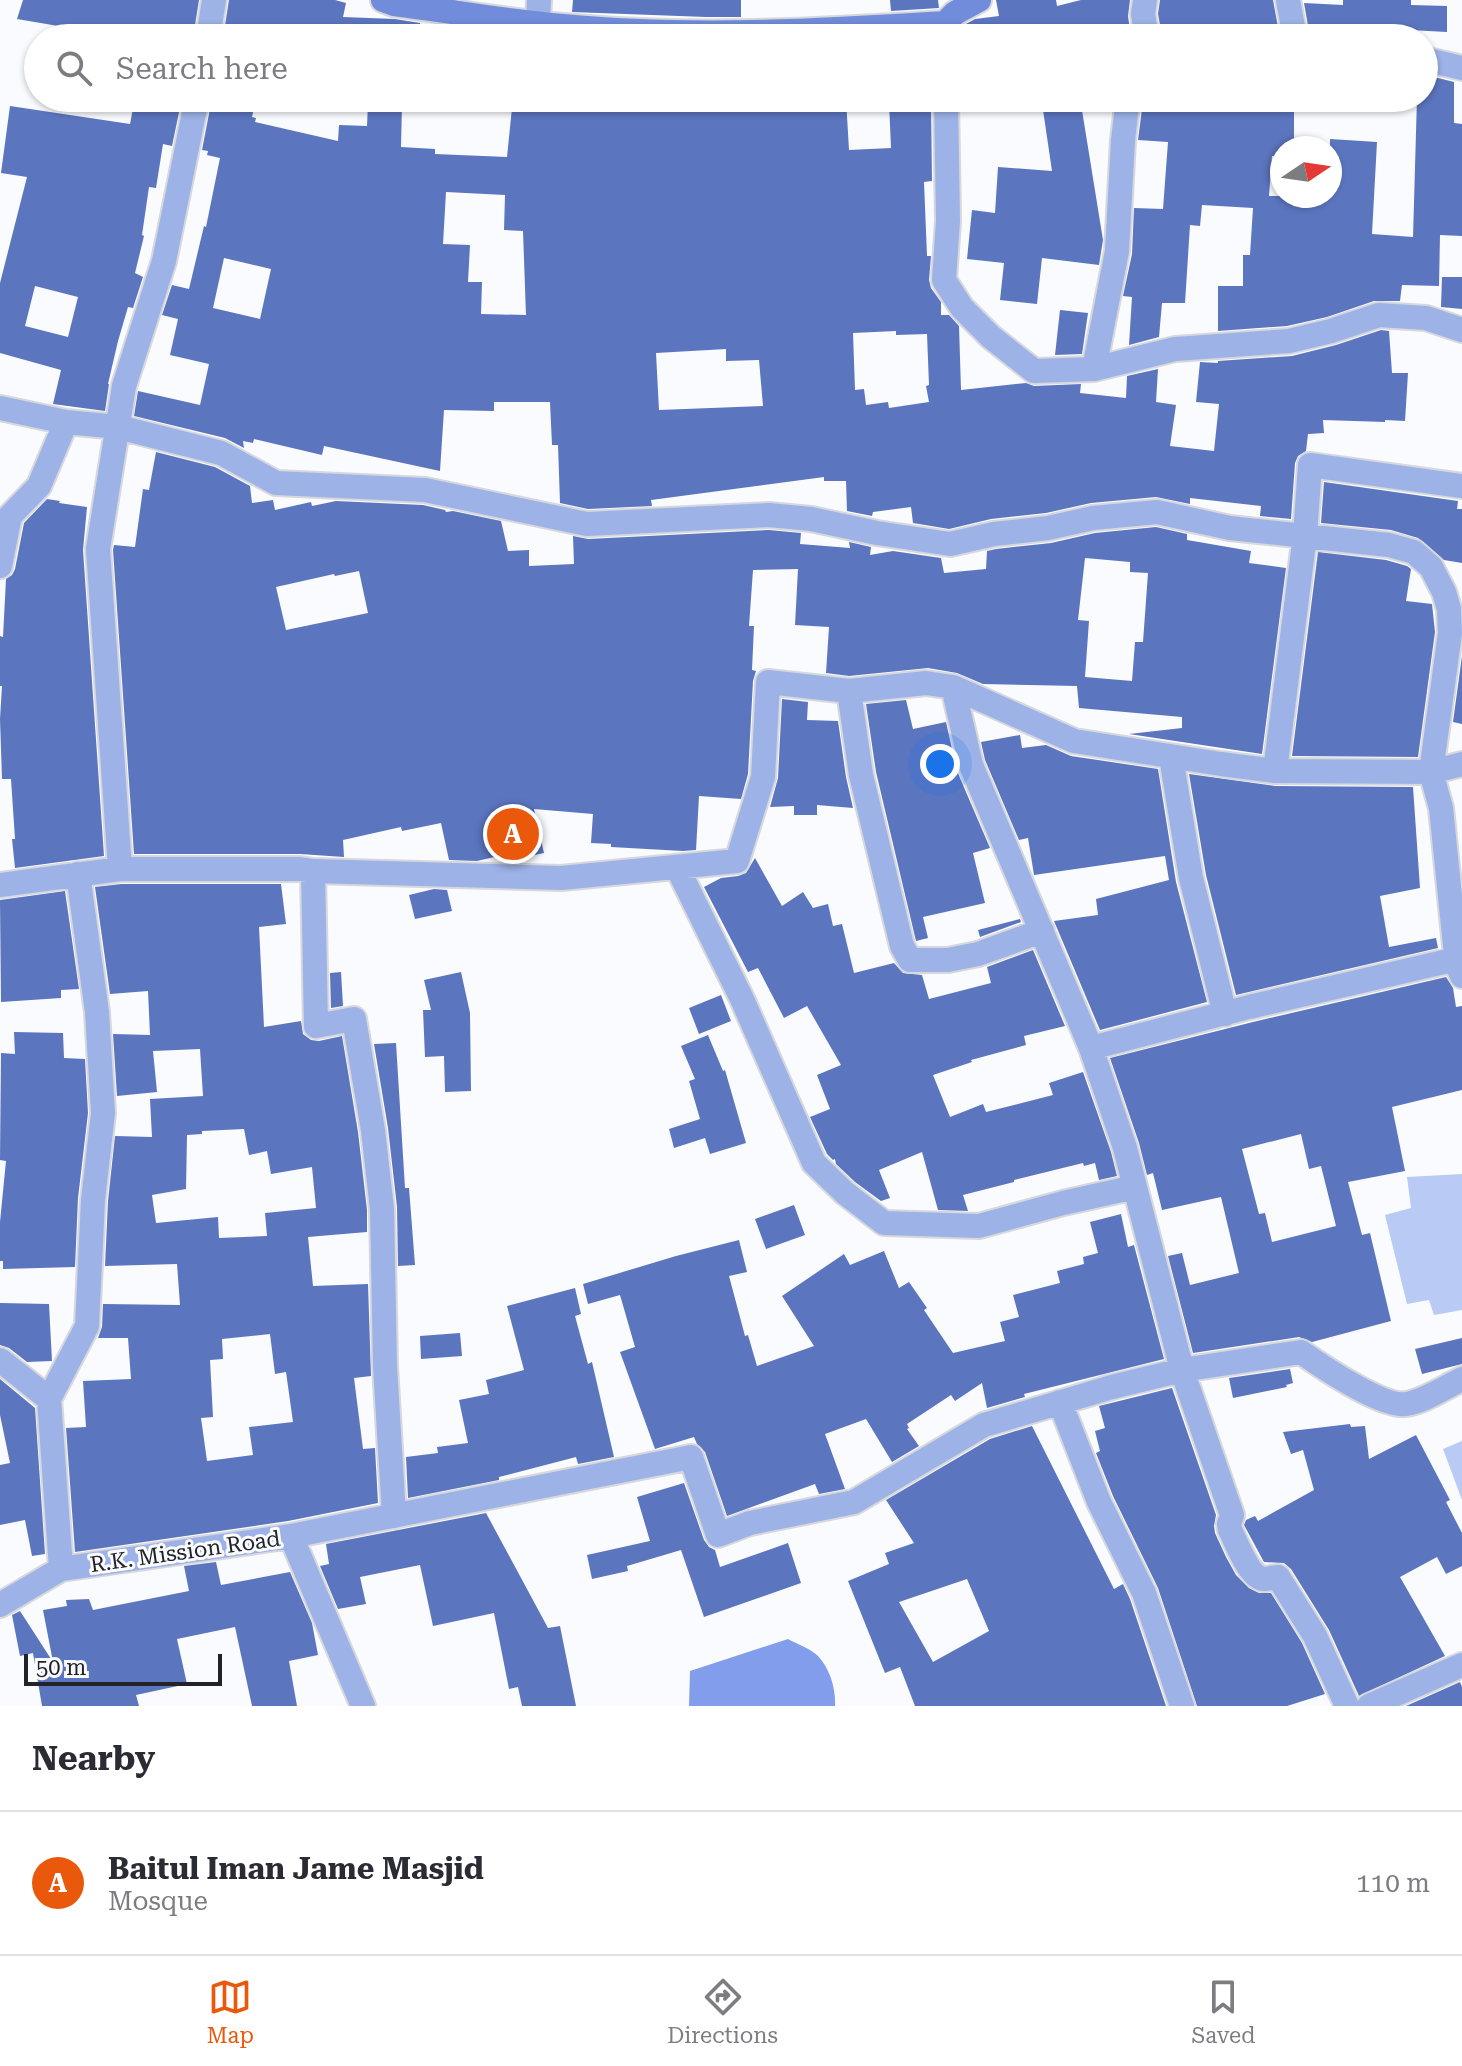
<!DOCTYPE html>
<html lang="en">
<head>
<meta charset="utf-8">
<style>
  body { margin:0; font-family:"Roboto Serif",serif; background:#f7f7f7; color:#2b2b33 }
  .compass { position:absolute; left:1270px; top:136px; width:72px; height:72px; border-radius:50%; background:#fff; box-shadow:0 2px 6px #0004; rotate:77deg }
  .scale { position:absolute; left:24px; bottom:20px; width:198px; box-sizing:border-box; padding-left:8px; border:4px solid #212329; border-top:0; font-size:22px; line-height:28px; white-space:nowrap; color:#212329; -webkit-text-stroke:6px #fafbfe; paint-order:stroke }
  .you { position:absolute; left:940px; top:764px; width:28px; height:28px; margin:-20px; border:6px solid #fff; border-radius:50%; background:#1a73e8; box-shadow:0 0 0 12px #1a73e833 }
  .badge { display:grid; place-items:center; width:52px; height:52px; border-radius:50%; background:#ea580c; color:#fff; font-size:26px; font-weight:700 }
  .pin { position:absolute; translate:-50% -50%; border:4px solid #fff; box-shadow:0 2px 8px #0006 }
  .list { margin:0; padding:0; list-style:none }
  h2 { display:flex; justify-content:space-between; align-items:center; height:104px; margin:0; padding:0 32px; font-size:34px }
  h2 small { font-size:26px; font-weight:400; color:#7c7c81 }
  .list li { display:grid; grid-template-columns:52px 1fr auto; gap:24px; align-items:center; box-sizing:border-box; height:144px; padding:0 32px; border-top:2px solid #e1e1e2 }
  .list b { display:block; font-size:30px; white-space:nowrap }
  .list p { margin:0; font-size:26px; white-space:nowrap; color:#7c7c81 }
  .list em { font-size:26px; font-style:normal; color:#7c7c81 }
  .icon { flex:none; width:44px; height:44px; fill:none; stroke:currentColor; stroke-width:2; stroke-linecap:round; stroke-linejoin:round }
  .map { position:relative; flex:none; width:1462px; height:1706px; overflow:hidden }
  .search { position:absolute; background:#fff; box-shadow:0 2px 6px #0004; left:24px; right:24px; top:24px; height:88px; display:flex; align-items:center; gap:20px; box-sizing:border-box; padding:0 28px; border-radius:44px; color:#7c7c81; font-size:30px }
  .sheet { height:248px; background:#fff }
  nav { display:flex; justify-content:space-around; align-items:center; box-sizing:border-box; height:112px; border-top:2px solid #e1e1e2; background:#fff; font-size:22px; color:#7c7c81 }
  nav a { display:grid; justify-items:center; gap:4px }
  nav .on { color:#ea580c }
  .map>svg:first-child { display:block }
  .green { fill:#b9caf4 }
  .water { fill:#819deb }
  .building { fill:#5b75bf; fill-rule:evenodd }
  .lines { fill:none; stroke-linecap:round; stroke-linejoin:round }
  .street-casing { stroke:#d7d8dc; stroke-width:28 }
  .secondary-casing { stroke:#d7d8dc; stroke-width:28 }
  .street { stroke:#9db2e7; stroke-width:24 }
  .secondary { stroke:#708cda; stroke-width:24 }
  .labels { text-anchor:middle; stroke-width:6; stroke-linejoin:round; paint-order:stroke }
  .street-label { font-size:22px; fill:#212329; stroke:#fafbfe }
</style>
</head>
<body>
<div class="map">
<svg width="1462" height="1706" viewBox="0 0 1462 1706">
  <rect width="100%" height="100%" fill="#fafbfe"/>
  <path class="green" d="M1462 1174V1310L1434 1315 1429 1300 1407 1304 1385 1215 1411 1208 1407 1177Z
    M1462 1441V1500L1443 1449Z"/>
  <path class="water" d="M788 1639C797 1644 811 1649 818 1656 830 1669 836 1689 835 1706H689L690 1671Z"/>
  <path class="building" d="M23 0H199L193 38H74L76 29 17 19Z
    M229 0H335L346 3 343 17 395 19 420 23 419 38H318L320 33 251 30 249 38H223Z
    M573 0H741V17H706L572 12Z
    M890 0H938L939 8 891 11Z
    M996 0H1056L1057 6 1081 0H1130L1128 16 1130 30H1115L1117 38H945L955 34 964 25 975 19 999 16Z
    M1160 0H1273L1280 38H1222V27H1181V30H1161L1158 14Z
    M1343 0H1411V5L1447 6V32L1409 30V38L1310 37 1304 3 1343 5Z
    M1426 75 1454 82V123L1462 124V236L1440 235 1439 286 1402 285 1400 301H1374L1327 317 1287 326 1218 331V286H1243V255H1250L1253 208 1202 205 1200 226 1190 225 1185 303H1162L1159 337 1129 345 1132 297 1123 296 1132 254 1134 208 1163 209 1168 142 1138 140 1143 101 1216 102V99L1294 98V148H1282V156H1272L1269 196H1330V139L1377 142 1372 234 1413 237 1417 98H1426Z
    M135 98H182L172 146 163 144 156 188 149 187 142 235 144 236 135 273 143 277 133 308 128 307 118 341 108 384H109L105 411 53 404 61 370 0 353V283L27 177 1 173 10 106 130 124ZM35 286 78 297 68 337 25 326Z
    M212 98H256L252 117 256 118 255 122 338 141 339 125 367 126 368 103 402 105 401 147 435 149V154L507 157 513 98H559V102L683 106V98H813V101L846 99 849 150 891 148 889 102 931 101 932 181 924 182 927 256H931L929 280 931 288 941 302V315H949L959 326 961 390 1026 383 1034 386 1081 384 1080 393 1126 398 1127 376 1158 369 1156 402 1176 405 1170 446 1214 451 1219 404 1196 402 1200 362 1218 363V361L1292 356 1336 345 1381 330 1389 331 1392 373H1408L1405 421 1385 420V422L1323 420 1324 433 1308 434 1306 451 1298 456 1295 463 1291 519 1260 516 1261 506 1190 498V504L1156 497 1091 503 1046 513 991 519 949 529 913 523 911 507 873 512 872 516 847 511 846 481H824V477L651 500 652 506 588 509 560 503 558 445H552L550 402H494V411L444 410 440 471 324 446 322 455 254 439 253 443 243 441 244 448 225 438 134 416 138 391 200 405 209 364 170 355 178 319 162 315 172 285 189 289 204 226 206 227 220 158 207 155 208 151 202 150ZM446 192 505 195 504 230 523 231 526 315 481 314 482 282H468L470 245 443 244ZM224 258 271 269 260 319 213 308ZM896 331V335L927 334 929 385 926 386 929 402 889 408 888 402 866 405 864 389 855 390 853 333ZM726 349V361L759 360 763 406 659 410 656 353Z
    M1072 98H1080L1103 240 1099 265 1042 258 1037 304 1000 300 1004 263 967 259 972 210 995 213 998 167 1052 171 1042 103Z
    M1442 277H1462V309L1441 307Z
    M1060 310 1088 313 1082 354 1055 355Z
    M156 452 215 467 250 486 252 503 273 500 275 510 311 502 312 506 336 501 423 505 445 510 446 512 453 511 501 521 508 551 529 550V566L574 564 573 536 588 539 769 530 801 533 800 544 850 548 849 542 871 547 870 555 893 551 941 558 944 573 986 569 987 551 996 549 1051 543 1095 533 1156 527 1187 534V540L1251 551 1249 563 1286 568 1262 754 1129 734 1182 728V717L1079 708 1077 686 983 684 957 673 928 668 849 676 826 673 829 627 795 625 798 569 753 570 749 626H754L752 670 756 671 753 681 748 774 741 799 699 796 696 850 683 851 611 847V844L591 843 593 814 534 809 544 853 507 861H505L503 855 477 861 449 860 441 823 402 831 401 827 343 840 344 857 300 854H134L113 550 114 545 135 547 143 489 149 490ZM1085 558 1130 562V572L1148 573 1143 642H1135L1132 681 1085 677 1089 621 1078 620ZM359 571 368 613 286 630 276 587 334 574 335 576Z
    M1324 482 1458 501 1457 509H1462V563L1444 560 1418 538 1391 530 1321 523Z
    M47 499 60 501 59 503 87 507 83 550 104 856 15 868 12 839H15L11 779H2L0 719 2 686H0V636L3 637 6 579 12 575 15 569 24 523Z
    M1318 552 1386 560 1407 566 1411 569 1406 601 1432 604 1435 632 1418 757 1292 756Z
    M1462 656V724L1453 722Z
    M782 699 808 702 807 720 838 721 846 777 853 808 817 805V815H794V806L770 807 778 778Z
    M906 700 913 729 946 722 957 771 990 848 973 853 985 903 923 917 928 938 916 941 876 772 866 704Z
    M1020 735 1022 748 1046 745 1071 756 1158 769 1176 882 1207 1002 1100 1030 1054 921 1098 915 1096 899 1169 880 1165 856 1034 875 1028 838 1019 840 985 760 981 742Z
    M1189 774 1275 786 1413 787 1420 888 1380 896 1389 947 1436 938 1438 948 1236 995 1206 875Z
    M755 858 782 906 803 892 813 908 828 904 833 926 842 924 854 973 894 963 903 973 922 975 929 999 991 983 987 967 1033 950 1065 1026 1024 1036 1026 1045 971 1060 972 1062 933 1075 950 1117 983 1104 986 1112 1053 1095 1049 1083 1083 1072 1111 1152 1117 1176 1099 1180 1095 1163 1084 1166 1083 1163 1014 1180V1182L963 1195 968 1211 938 1210 922 1152 879 1170 890 1198 881 1201 855 1182 836 1164 835 1159 833 1160 827 1154 810 1117 830 1109 817 1075 841 1065 807 1006 784 1018 758 968 748 972 704 887 721 878 738 876 746 873Z
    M121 884H283H281L286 924 259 927 264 1027 301 1021 303 1034 311 1040 319 1041 342 1036 358 1132 367 1210V1232L308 1237 313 1286 368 1284 371 1376 354 1378 363 1449 375 1448 378 1503 288 1521 75 1552 66 1428 86 1427 83 1381 131 1379 128 1338H98L102 1327 103 1304 180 1305 177 1264 105 1266 108 1201 115 1136 152 1137 150 1099 203 1096 200 1049 153 1051 157 1092 117 1096 113 1034 150 1035 148 991 110 994 95 887ZM244 1129 249 1155 267 1151 271 1174 312 1167 316 1208 265 1213 267 1236 219 1238 218 1217 156 1223 152 1195 186 1189 187 1135 202 1134V1131ZM270 1334 275 1374 286 1372 293 1422 249 1427 253 1455 207 1461 201 1418 213 1417 210 1360 223 1359 222 1339Z
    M434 889 447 890 452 911 415 919 409 895Z
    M65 891 79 989 61 990V998L1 1002 0 900Z
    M1020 919 1021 922 980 937 978 930Z
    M341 972 343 1006 331 1008 330 973Z
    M461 972 470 1013 471 1091 445 1092 444 1056 425 1057 423 1010H431L424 980Z
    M1446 977 1453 988 1456 1007 1462 1006V1090L1392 1107 1405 1171 1348 1182 1362 1235 1370 1233 1391 1321 1312 1342 1299 1337 1193 1353 1168 1256 1182 1253 1190 1285 1239 1273 1221 1197 1162 1210 1153 1173 1147 1175 1139 1143 1110 1058 1253 1022ZM1301 1134 1309 1169 1321 1166 1336 1226 1272 1242 1265 1213 1259 1214 1242 1149Z
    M721 995 731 1021 699 1034 689 1008Z
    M14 1032 63 1033 64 1058 85 1059 88 1113 78 1198 75 1267 3 1269V1261H0V1222L6 1161 0 1160 1 1053 15 1054Z
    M708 1035 723 1071 725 1070 746 1143 710 1154 705 1138 674 1148 669 1129 700 1119 689 1081 695 1079 681 1046Z
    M396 1043 405 1188H409L415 1265 398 1266 397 1207 388 1128 374 1044Z
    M794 1205 805 1235 766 1249 755 1219Z
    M1121 1214 1128 1247 1134 1245 1164 1359 1024 1394 1025 1397 987 1408 982 1383 955 1401 951 1395 907 1424 909 1428 907 1429 919 1446 892 1462 866 1419 825 1434 845 1489 819 1494 815 1484 727 1516 705 1452 697 1444 694 1437 655 1449 620 1352 635 1347 620 1295 588 1304 583 1284 676 1256 739 1240 747 1272 729 1276 745 1336 748 1335 757 1366 814 1346 782 1296 844 1254 850 1265 884 1251 899 1288 909 1282 927 1308 924 1310 953 1353 1005 1341 1000 1322 1019 1317 1013 1295 1060 1283 1057 1271 1084 1264 1083 1257 1098 1253 1090 1222Z
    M575 1288 581 1314 575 1316 588 1364 592 1362 614 1457 578 1464 576 1457 499 1477V1480L408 1498 406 1457 438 1453 437 1447 468 1443 459 1400 489 1394 486 1380 524 1370 507 1306Z
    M0 1303 49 1304 52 1361 27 1362 9 1348 0 1345Z
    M460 1333 462 1356 421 1359 420 1336Z
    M1462 1338V1364L1422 1374 1415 1349Z
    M1290 1369 1293 1383 1286 1385 1287 1387 1233 1398 1229 1378Z
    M0 1379 35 1408 45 1554 32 1556 25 1520 0 1525V1465L10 1463 0 1415Z
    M1172 1388 1216 1515 1214 1526 1215 1533 1226 1557 1236 1575 1249 1588 1259 1593H1271L1302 1643 1325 1694 1287 1706H1197L1158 1588 1113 1496 1096 1453 1100 1451 1095 1431 1105 1428 1099 1406Z
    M1350 1424 1351 1427 1365 1426 1369 1459 1416 1435 1450 1500 1446 1502 1462 1533V1566L1446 1574 1437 1557 1400 1577 1445 1656 1359 1696 1329 1630 1291 1569 1284 1563 1264 1562 1244 1525 1246 1520 1255 1516 1258 1521 1314 1490 1303 1450 1291 1454 1283 1432Z
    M1032 1426 1114 1589 1123 1584 1130 1599 1166 1706H915L900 1667 885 1673 848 1581 889 1564 885 1553 914 1543 886 1500 990 1439ZM967 1579 989 1631 933 1662 899 1602Z
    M684 1483 704 1540 709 1547 715 1550 720 1567 788 1543 801 1583 704 1617 681 1550 627 1566 628 1571 592 1579 587 1555 650 1541 637 1497Z
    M486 1513 548 1628 560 1626 576 1706H522L518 1687 509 1689 494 1613 433 1626 420 1565 360 1577 366 1604 338 1609 320 1566 329 1564 326 1544Z
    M216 1562 221 1585 290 1572 312 1623 318 1655 289 1661 297 1706H252L235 1627 177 1639 187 1684 136 1695 139 1706H42L33 1653 20 1656 12 1615 20 1611 53 1662 43 1610 67 1606 66 1600 89 1599 93 1610 189 1591 184 1566Z
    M1460 1682 1462 1687V1706H1406Z"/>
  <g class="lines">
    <defs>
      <path id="street" d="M1145 0 1143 14 1147 38
        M1288 0 1295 38
        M538 23 539 0
        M208 38 214 0
        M1424 59 1462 68
        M946 98 948 221 944 280 962 308 991 337 1034 371 1094 369 1175 349 1289 341 1331 331 1379 315 1426 318 1462 330
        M1094 369 1117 251 1123 140 1128 98
        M0 408 66 422
        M0 566 10 516 39 486 66 422 118 427 221 453 276 483 425 490 587 524 769 515 811 519 877 533 950 544 994 534 1048 528 1093 518 1157 512 1230 528 1389 545 1414 552 1431 567 1444 592 1449 609 1450 633 1431 772 1462 764
        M953 687 971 765 1091 1048 1125 1148 1182 1370 1232 1515 1229 1524 1230 1530C1236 1541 1249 1578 1264 1579 1269 1579 1273 1577 1278 1577L1315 1636 1347 1706
        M849 691 861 775 902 946 910 960H948L978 954 1042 931
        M1171 757 1191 878 1225 1014
        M1275 771 1305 535 1310 465 1462 486
        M677 867 742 999 814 1163 845 1193 884 1223 979 1226 1063 1203 1135 1187
        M120 869 98 549 124 386 164 261 197 98
        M313 871 316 1026 354 1019 373 1130 382 1209 385 1366 394 1516
        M0 885 120 869H300L313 871 561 878 737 861 763 777 768 682 849 691 926 683 953 687 1074 741 1221 764 1275 771 1431 772 1441 808 1457 965 1462 976
        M1091 1048 1249 1007 1457 959
        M0 1360 49 1399 61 1569
        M49 1399 87 1326 93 1200 103 1113 97 1012 78 874
        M1060 1402 1099 1502 1144 1593 1182 1706
        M291 1536 691 1457 718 1535 750 1523 854 1502 984 1425 1112 1387 1182 1370 1301 1352C1321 1366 1383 1408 1406 1404 1425 1401 1445 1387 1462 1379
        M0 1605 61 1569 291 1536 363 1706
        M1369 1706 1462 1665"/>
      <path id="secondary" d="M383 0 394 4C450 11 506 21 563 26 690 38 818 31 945 23L955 13 979 0"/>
    </defs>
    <use href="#street" class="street-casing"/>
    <use href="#secondary" class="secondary-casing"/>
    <use href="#street" class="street"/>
    <use href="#secondary" class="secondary"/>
  </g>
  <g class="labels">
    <g class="street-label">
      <text transform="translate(185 1551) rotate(-8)" y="8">R.K. Mission Road</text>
    </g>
  </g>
</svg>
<svg class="compass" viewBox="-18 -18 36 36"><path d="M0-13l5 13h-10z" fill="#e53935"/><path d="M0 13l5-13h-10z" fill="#7c7c81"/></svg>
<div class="scale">50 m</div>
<div class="you"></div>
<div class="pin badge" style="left:513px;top:834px">A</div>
<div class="search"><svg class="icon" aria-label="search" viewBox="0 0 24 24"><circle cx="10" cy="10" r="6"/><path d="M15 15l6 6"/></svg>Search here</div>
</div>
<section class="sheet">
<h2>Nearby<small></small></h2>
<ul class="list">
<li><span class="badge">A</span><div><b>Baitul Iman Jame Masjid</b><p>Mosque</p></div><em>110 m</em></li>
</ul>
</section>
<nav>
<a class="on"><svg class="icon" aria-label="map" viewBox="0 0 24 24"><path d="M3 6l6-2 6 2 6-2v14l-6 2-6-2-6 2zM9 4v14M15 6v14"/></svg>Map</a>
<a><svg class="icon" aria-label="directions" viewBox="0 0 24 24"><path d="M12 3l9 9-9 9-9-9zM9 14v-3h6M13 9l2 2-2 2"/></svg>Directions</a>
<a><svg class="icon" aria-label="saved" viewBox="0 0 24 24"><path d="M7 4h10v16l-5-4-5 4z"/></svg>Saved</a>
</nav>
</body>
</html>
